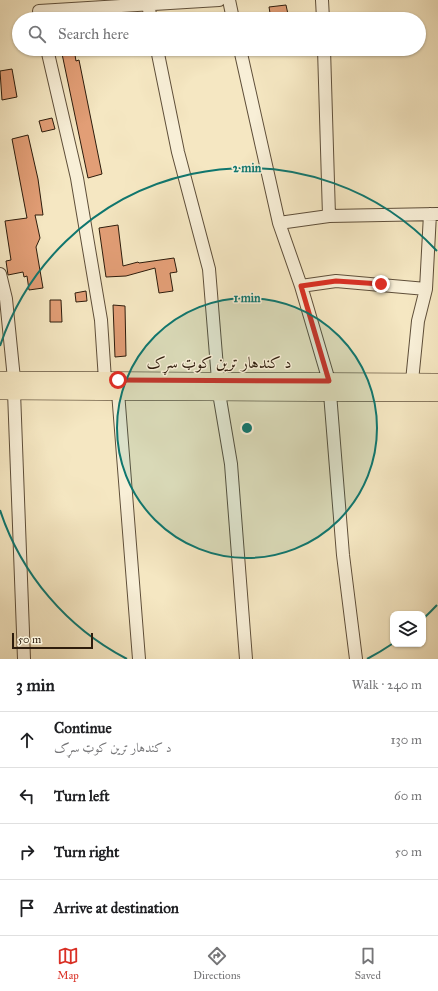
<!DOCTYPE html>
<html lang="en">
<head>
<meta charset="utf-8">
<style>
  body { margin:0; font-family:"IM FELL Great Primer",Amiri,serif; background:#f6f6f6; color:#202124 }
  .controls { position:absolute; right:12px; bottom:12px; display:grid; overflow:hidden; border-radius:8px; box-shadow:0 1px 3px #0004 }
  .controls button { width:36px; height:36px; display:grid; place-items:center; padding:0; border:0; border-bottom:1px solid #e0e0e0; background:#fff; color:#202124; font:20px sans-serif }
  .scale { position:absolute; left:12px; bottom:10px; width:81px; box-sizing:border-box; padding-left:4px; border:2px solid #2d1c0c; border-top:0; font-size:11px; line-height:14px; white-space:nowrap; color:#2d1c0c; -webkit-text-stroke:3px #f8efd7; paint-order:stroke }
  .stop { position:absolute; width:12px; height:12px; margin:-9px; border:3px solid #d93025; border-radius:50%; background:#fff }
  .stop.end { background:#d93025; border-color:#fff; box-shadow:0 1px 4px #0008 }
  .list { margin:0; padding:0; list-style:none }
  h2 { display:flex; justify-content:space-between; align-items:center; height:52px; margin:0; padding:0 16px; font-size:17px }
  h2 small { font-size:13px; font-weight:400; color:#757577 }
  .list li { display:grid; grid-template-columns:26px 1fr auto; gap:12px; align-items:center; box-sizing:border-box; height:56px; padding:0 16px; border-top:1px solid #e0e0e0 }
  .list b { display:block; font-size:15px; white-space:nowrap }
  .list p { margin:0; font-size:13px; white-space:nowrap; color:#757577 }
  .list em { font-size:13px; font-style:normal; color:#757577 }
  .icon { flex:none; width:22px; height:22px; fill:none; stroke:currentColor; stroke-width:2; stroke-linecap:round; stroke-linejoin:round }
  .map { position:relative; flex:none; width:438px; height:659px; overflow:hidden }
  .search { position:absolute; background:#fff; box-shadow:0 1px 3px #0004; left:12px; right:12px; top:12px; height:44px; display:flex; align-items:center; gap:10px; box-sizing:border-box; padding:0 14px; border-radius:22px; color:#757577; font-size:15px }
  .sheet { height:276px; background:#fff }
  nav { display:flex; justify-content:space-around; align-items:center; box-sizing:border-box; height:56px; border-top:1px solid #e0e0e0; background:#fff; font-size:11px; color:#757577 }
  nav a { display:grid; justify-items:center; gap:2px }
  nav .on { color:#d93025 }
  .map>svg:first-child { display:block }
  .building { fill:#e29e76; stroke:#2d1c0c }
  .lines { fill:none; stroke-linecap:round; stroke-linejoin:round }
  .minor-casing { stroke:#5f4f3a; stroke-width:14 }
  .major-casing { stroke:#2d1c0c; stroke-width:16 }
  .minor { stroke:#f8efd7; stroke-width:12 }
  .major { stroke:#f5e7c2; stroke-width:15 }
  .route { stroke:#d93025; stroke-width:5 }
  .ring { fill:none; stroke:#0f766e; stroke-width:2 }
  .labels { text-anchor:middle; stroke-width:3; stroke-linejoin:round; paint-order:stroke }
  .street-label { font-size:16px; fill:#2d1c0c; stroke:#f8efd7 }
  .centre { fill:#0f766e; stroke:#f8efd7; stroke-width:2 }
  .ring-label { font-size:12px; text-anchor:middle; font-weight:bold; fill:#0f766e; stroke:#f8efd7; stroke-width:3; stroke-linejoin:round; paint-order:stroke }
</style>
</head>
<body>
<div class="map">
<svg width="438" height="659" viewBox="0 0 438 659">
  <rect width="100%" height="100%" fill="#f5e7c2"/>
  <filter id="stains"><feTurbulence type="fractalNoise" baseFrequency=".005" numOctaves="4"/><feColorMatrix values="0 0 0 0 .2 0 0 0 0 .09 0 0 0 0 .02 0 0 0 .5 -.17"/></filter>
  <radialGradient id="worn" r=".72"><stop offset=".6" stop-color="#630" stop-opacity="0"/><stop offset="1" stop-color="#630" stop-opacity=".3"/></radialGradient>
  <path class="building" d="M286 5 289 19H271L269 7Z
    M61 49H74L76 61 79 60 102 174 88 178Z
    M12 69 17 97 2 100 0 71Z
    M52 118 55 129 42 132 39 121Z
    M28 135 38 179 43 215H35L40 238 36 247 43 288 29 290 27 276 24 277 23 272 8 275 6 261 11 260 5 221 27 218 12 139Z
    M118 225 123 266 138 262 139 263 174 258 177 272 170 273 173 291 159 293 155 268 126 276 106 277 99 228Z
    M86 291 87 301 76 302 75 293Z
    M50 300H61L62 322H50Z
    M113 305 125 306 126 356 115 357Z"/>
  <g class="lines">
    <defs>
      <path id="minor" d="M147 0 151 19
        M229 0 233 19
        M322 0 323 19
        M39 11 219 0
        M47 49 77 178 101 320 105 380
        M157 49 178 152 209 269 218 380
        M240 49 279 223 301 286 329 381 343 555 356 659
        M324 49 329 216
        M279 223 329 216 437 214
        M0 274 6 299 14 379
        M301 286 336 281 426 289
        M412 381 418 321 426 289 430 214
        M14 392 24 659
        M118 392 139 659
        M219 393 231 464 246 659"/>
      <path id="major" d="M0 379 438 381
        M0 392 438 394"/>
    </defs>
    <use href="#minor" class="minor-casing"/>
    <use href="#major" class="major-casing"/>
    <use href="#minor" class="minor"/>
    <use href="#major" class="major"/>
  </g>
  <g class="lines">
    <path class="route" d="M118 380 329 381 301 286 336 281 381 284"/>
  </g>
  <circle cx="247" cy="428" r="130" fill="#0f766e" fill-opacity=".12"/>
  <g class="ring">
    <circle cx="247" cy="428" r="130"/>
    <path d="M437 605A260 260 0 0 1 424 618M392 644A260 260 0 0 1 367 659M127 659A260 260 0 0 1 0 510M0 346A260 260 0 0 1 437 251"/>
  </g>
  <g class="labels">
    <g class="street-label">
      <text x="219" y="368">د کندهار ترين کوټ سړک</text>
    </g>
  </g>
  <circle cx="247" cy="428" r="6" class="centre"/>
  <g class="ring-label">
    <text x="247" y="172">2 min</text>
    <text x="247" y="302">1 min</text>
  </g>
  <rect width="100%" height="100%" filter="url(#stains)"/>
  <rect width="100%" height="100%" fill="url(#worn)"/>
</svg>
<div class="controls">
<button><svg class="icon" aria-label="layers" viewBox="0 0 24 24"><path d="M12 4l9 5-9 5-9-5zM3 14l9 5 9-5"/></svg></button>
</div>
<div class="scale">50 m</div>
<div class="stop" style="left:118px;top:380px"></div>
<div class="stop end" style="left:381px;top:284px"></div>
<div class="search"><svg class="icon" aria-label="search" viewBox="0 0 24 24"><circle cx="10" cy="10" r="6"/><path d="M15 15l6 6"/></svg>Search here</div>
</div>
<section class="sheet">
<h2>3 min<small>Walk · 240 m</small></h2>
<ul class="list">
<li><svg class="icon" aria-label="ahead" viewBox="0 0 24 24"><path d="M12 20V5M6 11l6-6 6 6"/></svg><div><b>Continue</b><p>د کندهار ترين کوټ سړک</p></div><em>130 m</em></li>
<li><svg class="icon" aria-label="left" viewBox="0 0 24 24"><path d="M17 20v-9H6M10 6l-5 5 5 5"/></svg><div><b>Turn left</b></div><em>60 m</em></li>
<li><svg class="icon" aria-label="right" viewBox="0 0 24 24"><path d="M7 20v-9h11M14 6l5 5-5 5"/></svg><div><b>Turn right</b></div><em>50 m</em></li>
<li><svg class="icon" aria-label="arrive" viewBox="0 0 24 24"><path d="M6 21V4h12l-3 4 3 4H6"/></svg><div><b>Arrive at destination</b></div></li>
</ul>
</section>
<nav>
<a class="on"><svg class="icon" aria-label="map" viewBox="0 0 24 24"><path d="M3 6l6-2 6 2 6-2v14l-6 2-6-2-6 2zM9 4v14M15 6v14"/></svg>Map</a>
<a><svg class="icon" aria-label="directions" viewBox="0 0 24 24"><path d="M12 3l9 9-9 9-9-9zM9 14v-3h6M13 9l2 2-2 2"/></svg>Directions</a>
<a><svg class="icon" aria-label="saved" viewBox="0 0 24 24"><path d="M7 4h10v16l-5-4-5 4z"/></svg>Saved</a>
</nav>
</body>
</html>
